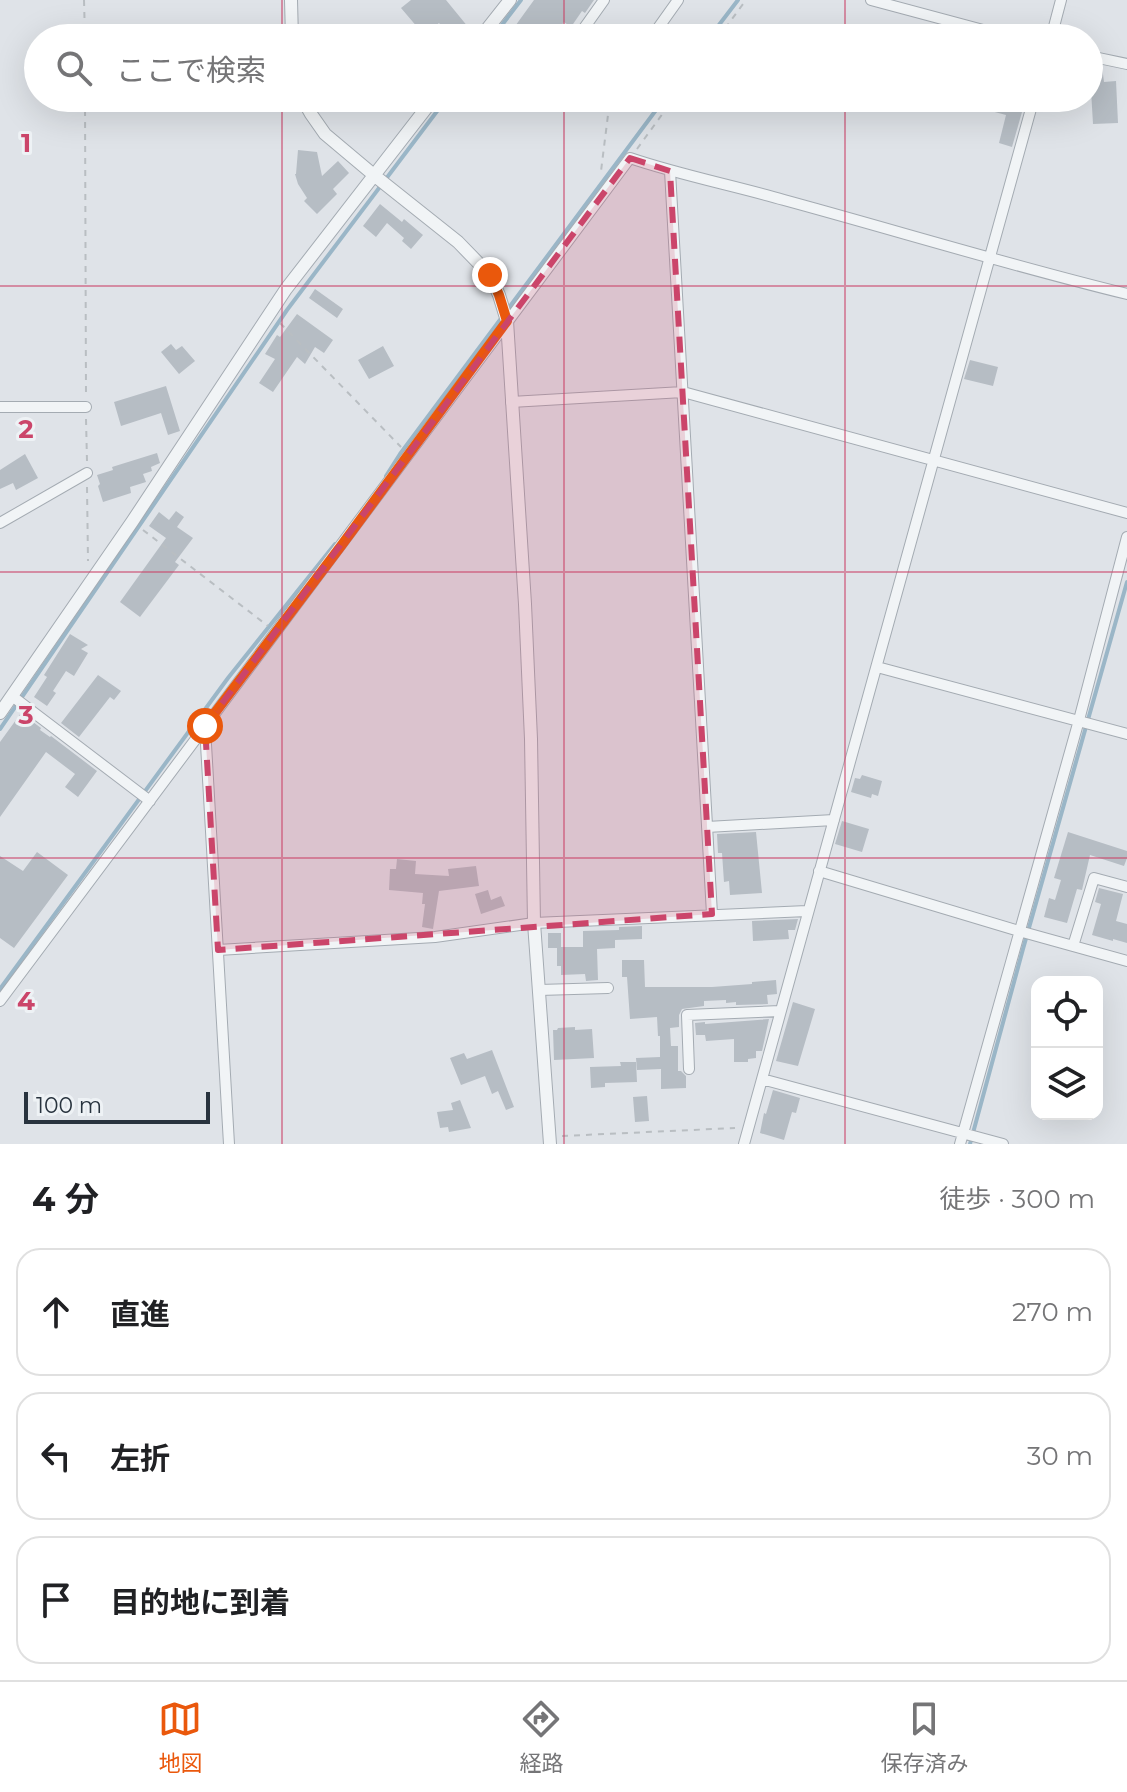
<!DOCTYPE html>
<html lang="ja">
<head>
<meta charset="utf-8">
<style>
  body { margin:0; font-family:Montserrat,"Noto Sans JP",sans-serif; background:#f2f2f2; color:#202124 }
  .controls { position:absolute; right:24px; bottom:24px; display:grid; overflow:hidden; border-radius:16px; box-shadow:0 8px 32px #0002 }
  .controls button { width:72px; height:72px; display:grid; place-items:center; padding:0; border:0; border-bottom:2px solid #e0e0e0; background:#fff; color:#202124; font:40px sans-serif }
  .scale { position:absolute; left:24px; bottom:20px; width:186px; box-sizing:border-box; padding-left:8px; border:4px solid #28333e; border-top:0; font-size:22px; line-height:28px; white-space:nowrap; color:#28333e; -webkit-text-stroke:6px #eef2f5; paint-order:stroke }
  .stop { position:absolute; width:24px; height:24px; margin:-18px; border:6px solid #ea580c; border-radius:50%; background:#fff }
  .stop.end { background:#ea580c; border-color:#fff; box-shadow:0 2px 8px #0008 }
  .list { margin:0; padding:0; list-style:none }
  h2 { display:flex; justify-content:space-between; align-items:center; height:104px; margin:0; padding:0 32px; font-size:34px }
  h2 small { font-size:26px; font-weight:400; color:#757577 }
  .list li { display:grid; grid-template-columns:52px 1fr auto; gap:24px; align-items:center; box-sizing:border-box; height:128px; margin:0 16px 16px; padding:0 16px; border:2px solid #e0e0e0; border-radius:24px }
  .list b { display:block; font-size:30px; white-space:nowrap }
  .list em { font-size:26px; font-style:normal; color:#757577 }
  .icon { flex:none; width:44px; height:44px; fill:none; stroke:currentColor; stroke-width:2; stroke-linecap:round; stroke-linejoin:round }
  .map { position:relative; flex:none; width:1127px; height:1144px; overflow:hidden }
  .search { position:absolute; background:#fff; box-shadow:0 8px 32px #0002; left:24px; right:24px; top:24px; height:88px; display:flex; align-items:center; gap:20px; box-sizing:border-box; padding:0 28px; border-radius:44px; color:#757577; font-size:30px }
  .sheet { height:536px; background:#fff }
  nav { display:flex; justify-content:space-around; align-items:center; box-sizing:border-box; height:112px; border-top:2px solid #e0e0e0; background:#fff; font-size:22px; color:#757577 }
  nav a { display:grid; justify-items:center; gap:4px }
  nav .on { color:#ea580c }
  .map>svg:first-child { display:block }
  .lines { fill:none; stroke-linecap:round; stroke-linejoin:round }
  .stream { stroke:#9ab6c7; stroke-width:4 }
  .building { fill:#b6bdc4 }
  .minor-casing { stroke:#a4abb2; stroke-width:12 }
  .tertiary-casing { stroke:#a4abb2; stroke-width:14 }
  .path { stroke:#b9bec2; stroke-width:2; stroke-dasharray:6 6; stroke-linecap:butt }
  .minor { stroke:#f1f4f6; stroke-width:10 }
  .tertiary { stroke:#f1f4f6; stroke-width:12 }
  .route { stroke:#ea580c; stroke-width:10 }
  .marked { fill:#cb456a; fill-opacity:0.2; stroke:#cb456a; stroke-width:6; stroke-dasharray:16 10; stroke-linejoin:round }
  .grid { fill:none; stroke:#cb456a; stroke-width:2; stroke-opacity:0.55 }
  .grid-label { font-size:26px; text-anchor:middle; font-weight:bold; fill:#cb456a; stroke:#eef2f5; stroke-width:6; stroke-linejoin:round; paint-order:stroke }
</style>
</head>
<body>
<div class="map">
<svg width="1127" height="1144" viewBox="0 0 1127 1144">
  <rect width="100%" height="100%" fill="#dfe3e8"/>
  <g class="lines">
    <path class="stream" d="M492 38 521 0
      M709 38 738 0
      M386 476 400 454 665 98
      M0 729 287 310 447 98
      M0 989 228 678 335 544
      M970 1144 1023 949 1127 582"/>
  </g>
  <path class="building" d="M411 0H446L473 33 471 38H452L439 23 424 35 401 8Z
    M534 0H594L585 13 582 11 571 27 564 22 552 38H526L513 29Z
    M1094 65 1102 67 1104 82 1116 81 1118 123 1093 124 1091 90 1089 91V66Z
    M995 98H1026L1012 147 999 143 1006 115 991 111Z
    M298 150 317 152 322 176 338 161 349 173 333 189 337 194 317 214 304 201 307 198 298 184 295 174H296Z
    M380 204 402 222 404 219 423 235 411 249 402 241 404 238 387 223 376 237 363 226Z
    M315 289 343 309 337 318 309 298Z
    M297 314 333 340 324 353 315 347 305 364 297 357 273 392 259 383 275 359 265 354 277 335 280 337Z
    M171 344 176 350 182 346 195 361 179 374 161 352Z
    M383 346 394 366 369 379 358 360Z
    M970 360 998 367 993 386 964 379Z
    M166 386 180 431 168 435 161 413 121 426 114 402Z
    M157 453 160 463 151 467 152 471 143 474 146 482 130 487 131 493 103 502 98 486 100 484 97 475 113 470 112 467Z
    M25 454 38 478 16 490 13 483 0 489V470Z
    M176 511 184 517 177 527 193 538 175 562 179 565 140 617 120 602 166 538 149 526 159 512 169 520Z
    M70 634 88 645 81 649 88 653 74 676 66 671 53 691 56 693 47 706 34 697 47 677 44 675Z
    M98 675 121 691 114 700 110 697 79 737 61 723Z
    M21 713 41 728 40 730 50 737 51 736 97 771 78 797 65 787 75 774 46 752 0 817V742Z
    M862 775 882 781 878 796 872 794 871 798 851 792 855 778 860 779Z
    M842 821 869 829 862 852 835 844Z
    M756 832 762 893 730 895 729 881 724 882 722 853H718L717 834Z
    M1068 832 1127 851V858L1124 866 1090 855 1082 890 1077 889 1067 923 1044 917 1049 898 1055 900 1061 880 1054 878Z
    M37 852 68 875 14 948 0 938V856L23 871Z
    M397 859 416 861 415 874 449 876 448 869 476 866 479 886 439 891 433 929 422 927 425 904H422L423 893 389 890 390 869H396Z
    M1099 888 1123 894 1116 921 1127 924V943L1113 939V941L1092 935 1101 904 1095 902Z
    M488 890 491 900 501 896 505 906 481 914 475 894Z
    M798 919 795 930H788L789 939 753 941 752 921Z
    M642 926V939L615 940V948L597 949 598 980 586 981 585 974 561 975V966H557V948H548V933H561V947H583V931L619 930V927Z
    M622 960H644L645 987H712L752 984V982L776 980 777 994 767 995 768 1004 736 1005V1002L726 1003V1000L704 1001V1006L682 1009 679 1015V1027L670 1028 671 1046H678V1071H681L686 1076V1088L661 1089V1069L637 1070 636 1058 660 1057V1036H658L657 1017 630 1019 627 977H622Z
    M793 1002 815 1009 798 1066 776 1061Z
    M769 1019 762 1051H756V1058L748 1059V1062H734V1039L706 1041 705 1035H696L695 1023 705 1022V1024Z
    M575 1027V1030L592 1029 594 1058 554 1060 553 1030H557L558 1028Z
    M492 1050 514 1107 506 1110 498 1091 492 1094 485 1076 461 1085 450 1058 464 1053 467 1059Z
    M620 1062H636L637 1082 605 1083V1087L591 1088 590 1067 621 1066Z
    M773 1090 800 1098 796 1113 792 1112 784 1140 760 1133 764 1113 766 1114Z
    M647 1096 649 1121 635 1122 633 1097Z
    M460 1100 471 1128 449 1132 448 1127 440 1128 437 1112 453 1110 451 1103Z"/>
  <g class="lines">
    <defs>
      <path id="minor" d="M871 0 1013 38
        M577 38 604 0
        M655 38 656 31 678 0
        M1051 38 1061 0
        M1089 56 1127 64
        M670 171 712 914
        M511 402 683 392 1127 513
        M0 407H86
        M0 523 87 473
        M877 667 1127 734
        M12 696 150 801
        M205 727 229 1144
        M707 827 834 820
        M819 871 1019 931 1127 961
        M1073 946 1094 878 1127 887
        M218 950 435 937 534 923 807 911
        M539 990 608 988
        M0 1001 630 158C680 175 732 185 784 200 898 231 1012 266 1127 294
        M689 1069 687 1015 780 1011
        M762 1079 1003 1144
        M744 1144 1034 98
        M960 1144 1079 720 1127 537"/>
      <path id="tertiary" d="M291 0 292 38
        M480 38 510 0
        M302 98 311 114 325 134 375 176 458 242 490 275 499 295 507 321 525 604 531 739 534 923 550 1144
        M0 713 132 522 286 289 434 98"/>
    </defs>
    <use href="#minor" class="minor-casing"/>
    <use href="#tertiary" class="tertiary-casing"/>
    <path class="path" d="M84 0 85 38
      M503 27 518 38
      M718 38 746 0
      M85 98 86 397
      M597 98 609 107 601 171 603 172
      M637 149 674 98
      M280 323 401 447
      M86 419 87 461
      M87 487 88 561
      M143 530 268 626
      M562 1136 735 1128"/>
    <use href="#minor" class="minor"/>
    <use href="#tertiary" class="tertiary"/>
  </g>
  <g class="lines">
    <path class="route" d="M205 726 341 546 507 321 499 295 490 275"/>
  </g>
  <path class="marked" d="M630 158 670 171 712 914 218 950 205 726Z"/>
  <path class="grid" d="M282 0V38M564 0V38M845 0V38M282 98V1144M564 98V1144M845 98V1144M0 286H1127M0 572H1127M0 858H1127"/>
  <g class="grid-label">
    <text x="26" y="152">1</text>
    <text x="26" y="438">2</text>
    <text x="26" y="724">3</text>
    <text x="26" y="1010">4</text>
  </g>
</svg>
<div class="controls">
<button><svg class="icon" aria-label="locate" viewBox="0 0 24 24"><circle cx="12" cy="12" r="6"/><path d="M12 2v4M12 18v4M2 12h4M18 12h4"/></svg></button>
<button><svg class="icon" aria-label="layers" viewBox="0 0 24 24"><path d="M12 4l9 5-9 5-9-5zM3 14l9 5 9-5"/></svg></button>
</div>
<div class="scale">100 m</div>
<div class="stop" style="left:205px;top:726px"></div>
<div class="stop end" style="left:490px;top:275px"></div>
<div class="search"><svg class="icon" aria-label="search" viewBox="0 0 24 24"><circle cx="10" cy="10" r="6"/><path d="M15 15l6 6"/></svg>ここで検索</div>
</div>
<section class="sheet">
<h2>4 分<small>徒歩 · 300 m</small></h2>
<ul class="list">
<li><svg class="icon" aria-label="ahead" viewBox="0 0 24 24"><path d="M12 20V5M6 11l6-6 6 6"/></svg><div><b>直進</b></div><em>270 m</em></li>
<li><svg class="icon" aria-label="left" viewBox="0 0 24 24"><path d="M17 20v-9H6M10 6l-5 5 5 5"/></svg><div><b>左折</b></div><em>30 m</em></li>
<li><svg class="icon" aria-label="arrive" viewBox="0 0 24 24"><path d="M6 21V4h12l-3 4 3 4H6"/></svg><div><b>目的地に到着</b></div></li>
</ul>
</section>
<nav>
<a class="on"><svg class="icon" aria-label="map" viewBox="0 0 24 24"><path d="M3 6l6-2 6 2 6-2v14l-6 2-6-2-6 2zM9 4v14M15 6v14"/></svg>地図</a>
<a><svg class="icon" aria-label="directions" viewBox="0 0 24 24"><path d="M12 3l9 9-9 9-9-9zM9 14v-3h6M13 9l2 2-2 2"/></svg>経路</a>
<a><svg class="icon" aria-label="saved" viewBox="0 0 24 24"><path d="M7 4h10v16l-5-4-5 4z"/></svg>保存済み</a>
</nav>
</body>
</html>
